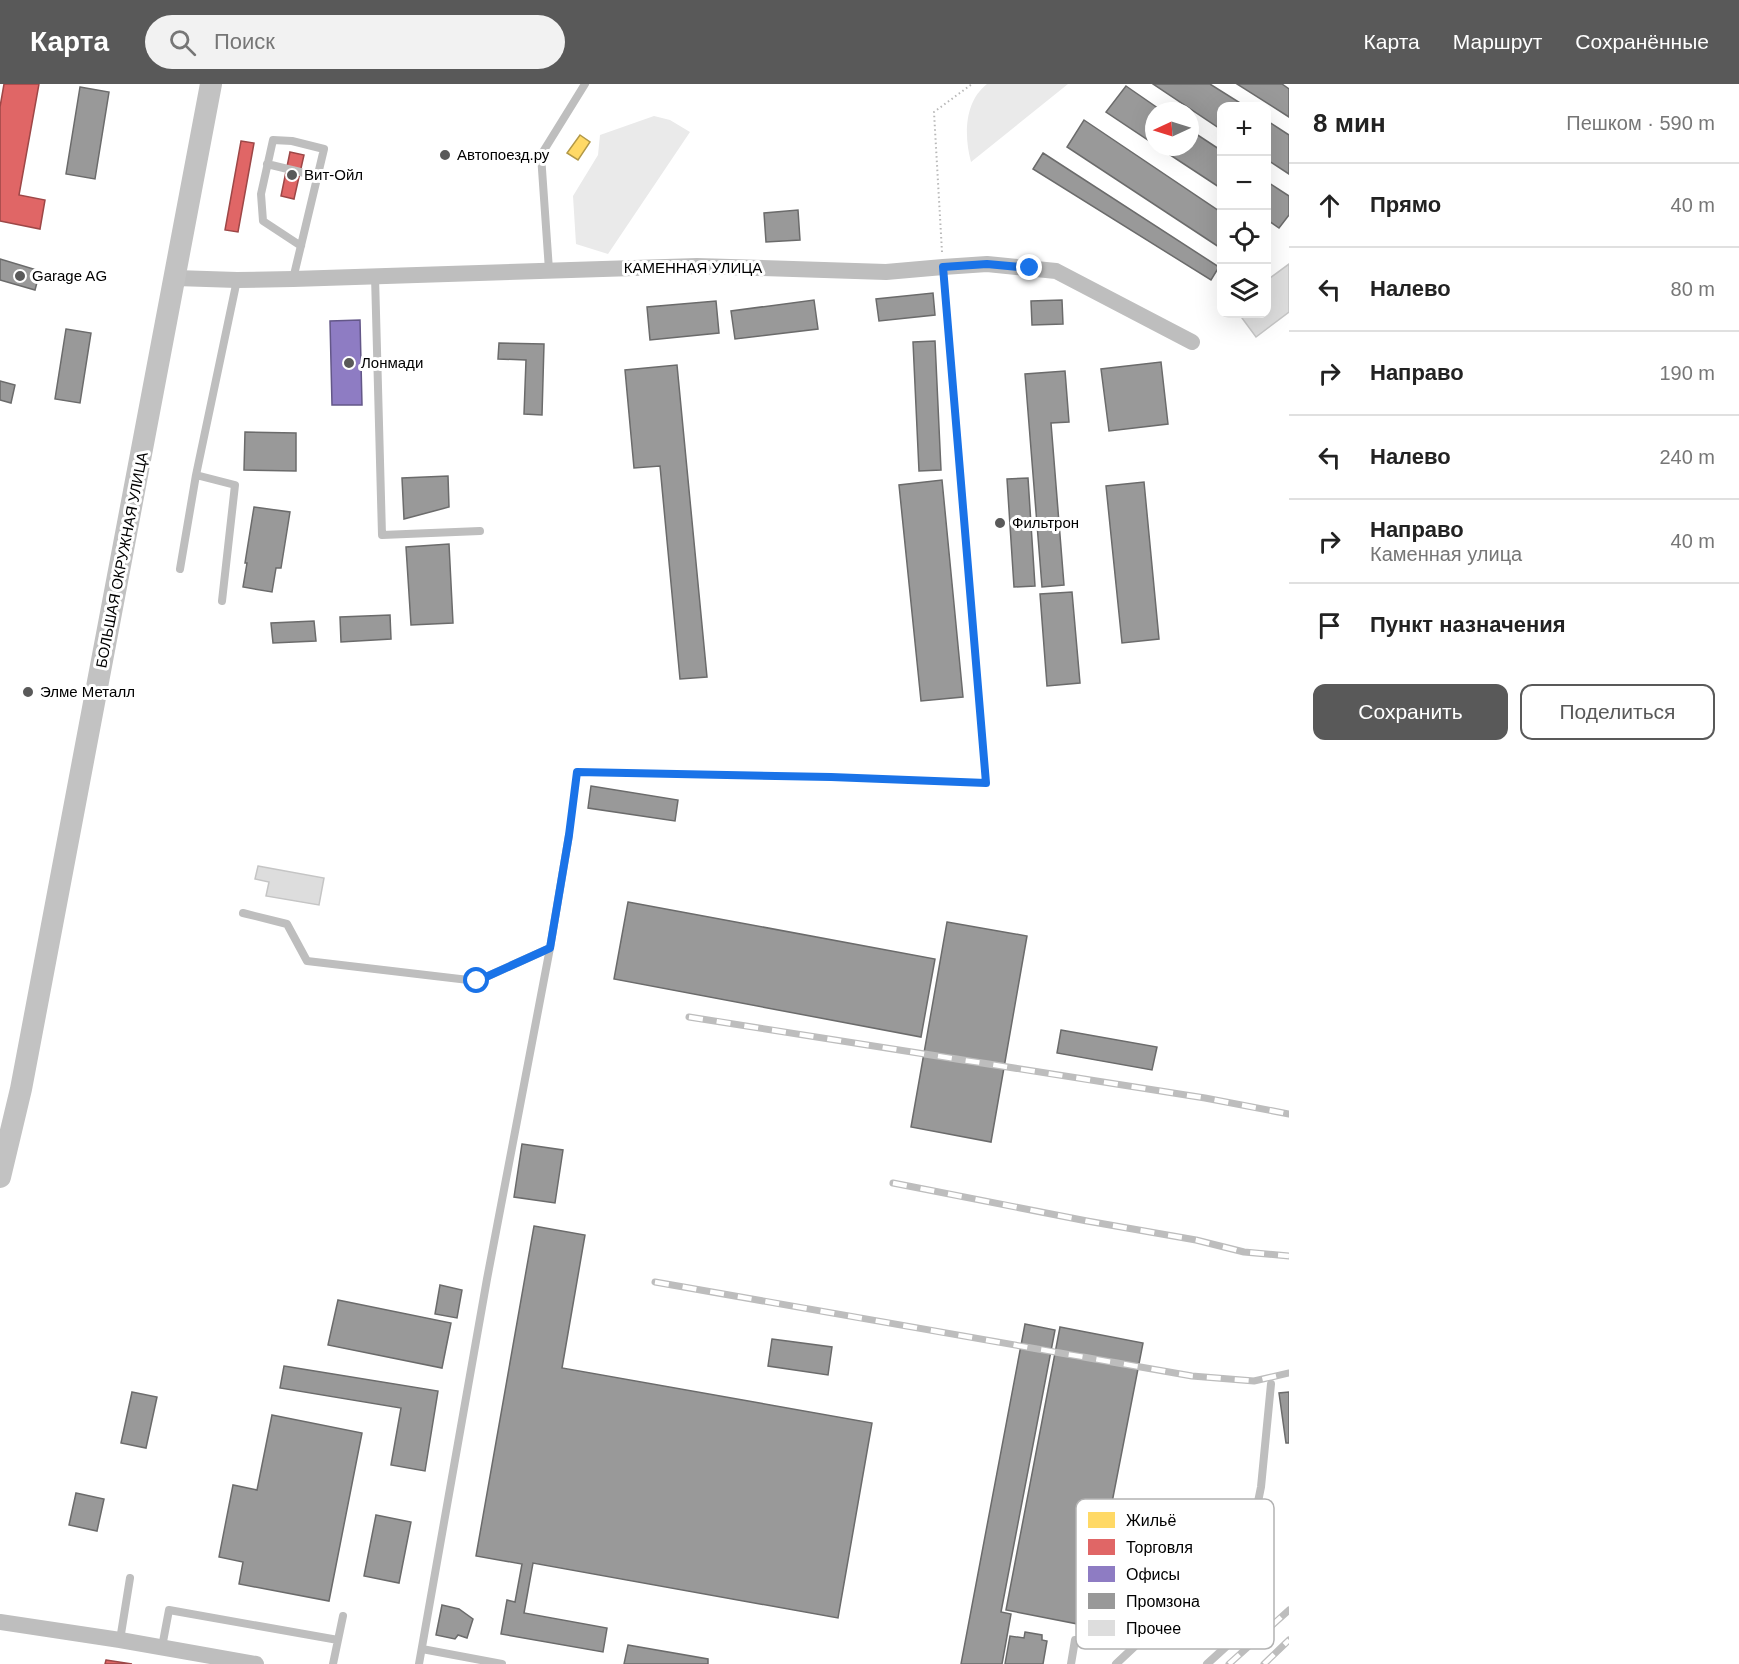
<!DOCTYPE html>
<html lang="ru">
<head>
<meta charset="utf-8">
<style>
  body { margin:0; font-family:Arial,sans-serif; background:#f2f2f2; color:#222 }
  .controls { position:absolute; right:18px; top:18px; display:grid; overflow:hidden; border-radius:12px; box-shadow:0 6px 24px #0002 }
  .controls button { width:54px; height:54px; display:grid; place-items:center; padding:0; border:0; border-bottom:2px solid #e0e0e0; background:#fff; color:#222; font:30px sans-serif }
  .compass { position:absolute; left:1145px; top:18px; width:54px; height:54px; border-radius:50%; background:#fff; box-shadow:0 6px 24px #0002; rotate:266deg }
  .stop { position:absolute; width:18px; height:18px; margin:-14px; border:4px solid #1a73e8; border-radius:50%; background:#fff }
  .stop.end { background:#1a73e8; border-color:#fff; box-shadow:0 2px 6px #0008 }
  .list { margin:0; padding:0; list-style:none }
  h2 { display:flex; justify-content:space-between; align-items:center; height:78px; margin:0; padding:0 24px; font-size:26px }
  h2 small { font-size:20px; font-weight:400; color:#767676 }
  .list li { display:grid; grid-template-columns:39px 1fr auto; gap:18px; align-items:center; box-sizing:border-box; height:84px; padding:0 24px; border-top:2px solid #e0e0e0 }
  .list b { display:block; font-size:22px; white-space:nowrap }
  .list p { margin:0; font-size:20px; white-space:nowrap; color:#767676 }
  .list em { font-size:20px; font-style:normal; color:#767676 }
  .actions { display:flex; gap:12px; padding:18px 24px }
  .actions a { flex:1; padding:14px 0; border:2px solid #595959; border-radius:12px; text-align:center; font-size:21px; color:#595959 }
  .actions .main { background:#595959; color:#fff }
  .icon { flex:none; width:33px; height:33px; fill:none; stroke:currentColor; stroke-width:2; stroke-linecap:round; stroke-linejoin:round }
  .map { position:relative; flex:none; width:1289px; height:1580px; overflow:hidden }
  header { display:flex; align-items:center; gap:36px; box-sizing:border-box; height:84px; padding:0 30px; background:#595959; color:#fff }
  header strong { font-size:28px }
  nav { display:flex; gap:33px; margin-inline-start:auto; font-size:21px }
  .search { width:420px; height:54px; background:#f2f2f2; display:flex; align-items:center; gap:15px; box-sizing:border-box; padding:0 21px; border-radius:33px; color:#767676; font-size:22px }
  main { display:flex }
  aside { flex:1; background:#fff }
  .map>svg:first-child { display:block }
  .green { fill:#eaeaea }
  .homes { fill:#ffd966; stroke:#b29847; stroke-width:1.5 }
  .shops { fill:#e06666; stroke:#9d4747; stroke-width:1.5 }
  .offices { fill:#8e7cc3; stroke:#635788; stroke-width:1.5 }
  .industry { fill:#999; stroke:#6b6b6b; stroke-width:1.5 }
  .building { fill:#ddd; stroke:#c5c5c5; stroke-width:1.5 }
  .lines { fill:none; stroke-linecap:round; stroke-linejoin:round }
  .path { stroke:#b8b8b8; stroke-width:2; stroke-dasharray:1.5 3; stroke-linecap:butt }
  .lane { stroke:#bebebe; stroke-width:8 }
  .street { stroke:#bebebe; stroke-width:16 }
  .secondary { stroke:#c2c2c2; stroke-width:22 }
  .rail-casing { stroke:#bdbdbd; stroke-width:7 }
  .rail { stroke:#fff; stroke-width:4.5; stroke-dasharray:14; stroke-linecap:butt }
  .route { stroke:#1a73e8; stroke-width:8 }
  .poi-dot { fill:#595959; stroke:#fff; stroke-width:2 }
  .labels { text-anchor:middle; stroke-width:6; stroke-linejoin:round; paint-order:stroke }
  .poi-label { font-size:15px; fill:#000; stroke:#fff; text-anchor:start }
  .street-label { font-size:15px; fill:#000; stroke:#fff }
  .key { fill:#fff; stroke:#b2b2b2; stroke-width:1.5 }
  .key-label { font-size:16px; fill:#000 }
</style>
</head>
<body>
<header>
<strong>Карта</strong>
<div class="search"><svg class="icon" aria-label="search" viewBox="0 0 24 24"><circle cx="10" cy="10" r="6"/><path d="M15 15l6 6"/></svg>Поиск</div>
<nav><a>Карта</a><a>Маршрут</a><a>Сохранённые</a></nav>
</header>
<main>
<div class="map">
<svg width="1289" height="1580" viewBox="0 0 1289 1580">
  <rect width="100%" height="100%" fill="#fff"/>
  <path class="green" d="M987 0H1068L971 78C964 52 964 18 987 0Z
    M654 32 670 36 690 48 608 170 576 160 573 112 598 71 600 51Z"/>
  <path class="homes" d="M580 51 590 58 578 76 567 69Z"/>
  <path class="shops" d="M4 0H39L19 111 45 116 40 145 0 137V23Z
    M241 57 254 59 238 148 225 146Z
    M290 68 304 71 294 115 281 112Z
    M106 1576 132 1580H105Z"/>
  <path class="offices" d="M360 236 362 321H332L330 237Z"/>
  <path class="industry" d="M1153 0H1210L1245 22H1222V46Z
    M1237 0H1282L1289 5V33Z
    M1126 2 1162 27H1154V60L1106 28Z
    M80 3 109 8 95 95 66 90Z
    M1084 36 1222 129V165L1067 63Z
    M1266 36 1289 51V90L1266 75Z
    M1190 46 1222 67V105L1158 63H1190Z
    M1043 69 1219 183 1211 196 1033 85Z
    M1266 97 1289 112V131L1279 144 1266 135Z
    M798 126 800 156 766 158 764 129Z
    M0 175 40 187 35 206 0 196Z
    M933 209 935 231 879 237 876 215Z
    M814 216 818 245 735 255 731 227Z
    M1062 216 1063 240 1032 241 1031 217Z
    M716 217 719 249 650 256 647 223Z
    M66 245 91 249 80 319 55 315Z
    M935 257 941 386 919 387 913 258Z
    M499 259 544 260 542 331 524 330 526 276 498 275Z
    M1161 278 1168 340 1109 347 1101 285Z
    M677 281 707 593 680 595 660 382 634 384 625 286Z
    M1065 287 1069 338 1051 339 1064 501 1042 503 1025 290Z
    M0 297 15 301 11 319 0 316Z
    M245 348 296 349V387L244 386Z
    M448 392 449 423 404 435 402 394Z
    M1028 394 1035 502 1014 503 1007 395Z
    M942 396 963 613 921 617 899 401Z
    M1144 398 1159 555 1122 559 1106 402Z
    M254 423 290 428 281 484H276L272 508 243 503 247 479H245Z
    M449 460 453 539 411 541 406 463Z
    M1072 508 1080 599 1047 602 1040 510Z
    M390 531 391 555 341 558 340 533Z
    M314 537 316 557 273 559 271 539Z
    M591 702 678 716 675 737 588 724Z
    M628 818 935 875 921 953 614 895Z
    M947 838 1027 852 991 1058 911 1043Z
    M1061 946 1157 963 1152 986 1057 969Z
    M522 1060 563 1066 555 1119 514 1113Z
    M534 1142 585 1151 562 1284 872 1339 838 1534 533 1479 524 1529 607 1544 603 1568 501 1550 507 1516 515 1518 522 1480 476 1472Z
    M440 1201 462 1206 457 1234 435 1230Z
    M338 1216 451 1239 442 1284 328 1261Z
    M1025 1240 1055 1246 1001 1528 1011 1530 1002 1580H961Z
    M1060 1243 1143 1259 1088 1542 1006 1526Z
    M772 1255 832 1263 828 1291 768 1282Z
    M284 1282 438 1307 425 1387 391 1381 401 1324 280 1304Z
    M132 1308 157 1313 146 1364 121 1359Z
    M1289 1308V1359H1286L1279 1309Z
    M272 1331 362 1349 329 1517 239 1500 243 1478 219 1473 233 1401 257 1406Z
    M76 1409 104 1415 97 1447 69 1441Z
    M376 1431 411 1438 399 1499 364 1492Z
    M442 1521 459 1525 473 1535 467 1554 458 1551 455 1555 436 1551Z
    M1025 1548 1042 1551V1556L1047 1557 1043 1580H1005L1010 1552 1024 1554Z
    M628 1561 708 1575V1580H624Z"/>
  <path class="building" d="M1289 180V228L1256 253 1239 230H1266V197Z
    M258 782 324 794 319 821 266 812 269 798 255 795Z"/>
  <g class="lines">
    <path class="path" d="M942 168 934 28 972 0
      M570 739 577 688 831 692 986 699 944 197"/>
    <path class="lane" d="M267 80 317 92
      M549 186 541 71 585 0
      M375 192 382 451 480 447
      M293 195 324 65 292 57 273 56 261 110 263 137 301 162
      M196 391 235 401 222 517
      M180 485 196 391 237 196
      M243 829 287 840 307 877 477 897 550 864
      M120 1556 130 1494
      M162 1563 169 1526 338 1556
      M422 1565 502 1580
      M333 1580 343 1532
      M419 1580 487 1195 550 864 569 751
      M1071 1580 1075 1556
      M1116 1580 1227 1476
      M1207 1580 1229 1560 1261 1403 1271 1300"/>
    <path class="street" d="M176 194 237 196 293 195 697 182 886 188 943 183 987 180 1056 187 1192 258
      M0 1538 120 1556 256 1580"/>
    <path class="secondary" d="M0 1093 21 1005 211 0"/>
    <defs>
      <path id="rail" d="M689 933 1205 1014 1289 1030
        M893 1099 1087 1137 1196 1156 1244 1168 1289 1172
        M655 1198 1192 1292 1254 1297 1289 1289
        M1229 1580 1289 1526
        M1264 1580 1289 1556"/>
    </defs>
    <use href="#rail" class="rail-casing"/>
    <use href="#rail" class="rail"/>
  </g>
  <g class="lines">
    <path class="route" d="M477 897 550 864 569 751 577 688 831 693 986 699 943 183 987 180 1030 184"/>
  </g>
  <g class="poi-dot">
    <circle cx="445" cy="71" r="6"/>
    <circle cx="292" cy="91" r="6"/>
    <circle cx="20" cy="192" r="6"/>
    <circle cx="349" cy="279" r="6"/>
    <circle cx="1000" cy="439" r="6"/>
    <circle cx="28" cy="608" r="6"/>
  </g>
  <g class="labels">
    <g class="poi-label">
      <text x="457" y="76">Автопоезд.ру</text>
      <text x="304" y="96">Вит-Ойл</text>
      <text x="32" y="197">Garage AG</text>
      <text x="361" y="284">Лонмади</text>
      <text x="1012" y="444">Фильтрон</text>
      <text x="40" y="613">Элме Металл</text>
    </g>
    <g class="street-label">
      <text x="693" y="189">КАМЕННАЯ УЛИЦА</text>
      <text transform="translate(122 476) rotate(-79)" y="5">БОЛЬШАЯ ОКРУЖНАЯ УЛИЦА</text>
    </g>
  </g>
  <rect x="1076" y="1415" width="198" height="150" rx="9" class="key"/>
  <rect x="1088" y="1428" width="27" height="16" fill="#ffd966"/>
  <rect x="1088" y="1455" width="27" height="16" fill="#e06666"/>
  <rect x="1088" y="1482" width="27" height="16" fill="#8e7cc3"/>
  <rect x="1088" y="1509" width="27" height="16" fill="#999"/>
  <rect x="1088" y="1536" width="27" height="16" fill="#ddd"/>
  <g class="key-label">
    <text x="1126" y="1442">Жильё</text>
    <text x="1126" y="1469">Торговля</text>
    <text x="1126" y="1496">Офисы</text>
    <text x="1126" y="1523">Промзона</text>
    <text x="1126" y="1550">Прочее</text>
  </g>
</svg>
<div class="controls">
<button>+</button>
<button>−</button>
<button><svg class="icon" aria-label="locate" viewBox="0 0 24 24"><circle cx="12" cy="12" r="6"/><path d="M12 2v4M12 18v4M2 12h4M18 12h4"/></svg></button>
<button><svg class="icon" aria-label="layers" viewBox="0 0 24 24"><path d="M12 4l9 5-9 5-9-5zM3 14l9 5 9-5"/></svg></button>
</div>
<svg class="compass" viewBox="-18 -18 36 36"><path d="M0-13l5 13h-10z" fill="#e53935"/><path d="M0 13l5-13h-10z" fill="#767676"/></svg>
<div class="stop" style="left:477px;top:897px"></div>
<div class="stop end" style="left:1030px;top:184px"></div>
</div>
<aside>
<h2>8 мин<small>Пешком · 590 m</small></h2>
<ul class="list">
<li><svg class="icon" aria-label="ahead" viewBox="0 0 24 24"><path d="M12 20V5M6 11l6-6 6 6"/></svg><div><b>Прямо</b></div><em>40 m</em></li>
<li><svg class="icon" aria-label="left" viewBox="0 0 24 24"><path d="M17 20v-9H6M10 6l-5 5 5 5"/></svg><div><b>Налево</b></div><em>80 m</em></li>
<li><svg class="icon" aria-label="right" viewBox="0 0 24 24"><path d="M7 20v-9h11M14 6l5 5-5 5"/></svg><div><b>Направо</b></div><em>190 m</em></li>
<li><svg class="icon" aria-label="left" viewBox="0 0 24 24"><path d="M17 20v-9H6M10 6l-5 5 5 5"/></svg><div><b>Налево</b></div><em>240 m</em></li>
<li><svg class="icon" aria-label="right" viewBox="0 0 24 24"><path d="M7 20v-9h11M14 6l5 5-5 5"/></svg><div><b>Направо</b><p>Каменная улица</p></div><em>40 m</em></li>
<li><svg class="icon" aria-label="arrive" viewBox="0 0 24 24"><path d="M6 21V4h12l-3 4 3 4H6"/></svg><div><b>Пункт назначения</b></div></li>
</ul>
<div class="actions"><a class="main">Сохранить</a><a>Поделиться</a></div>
</aside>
</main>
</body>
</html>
